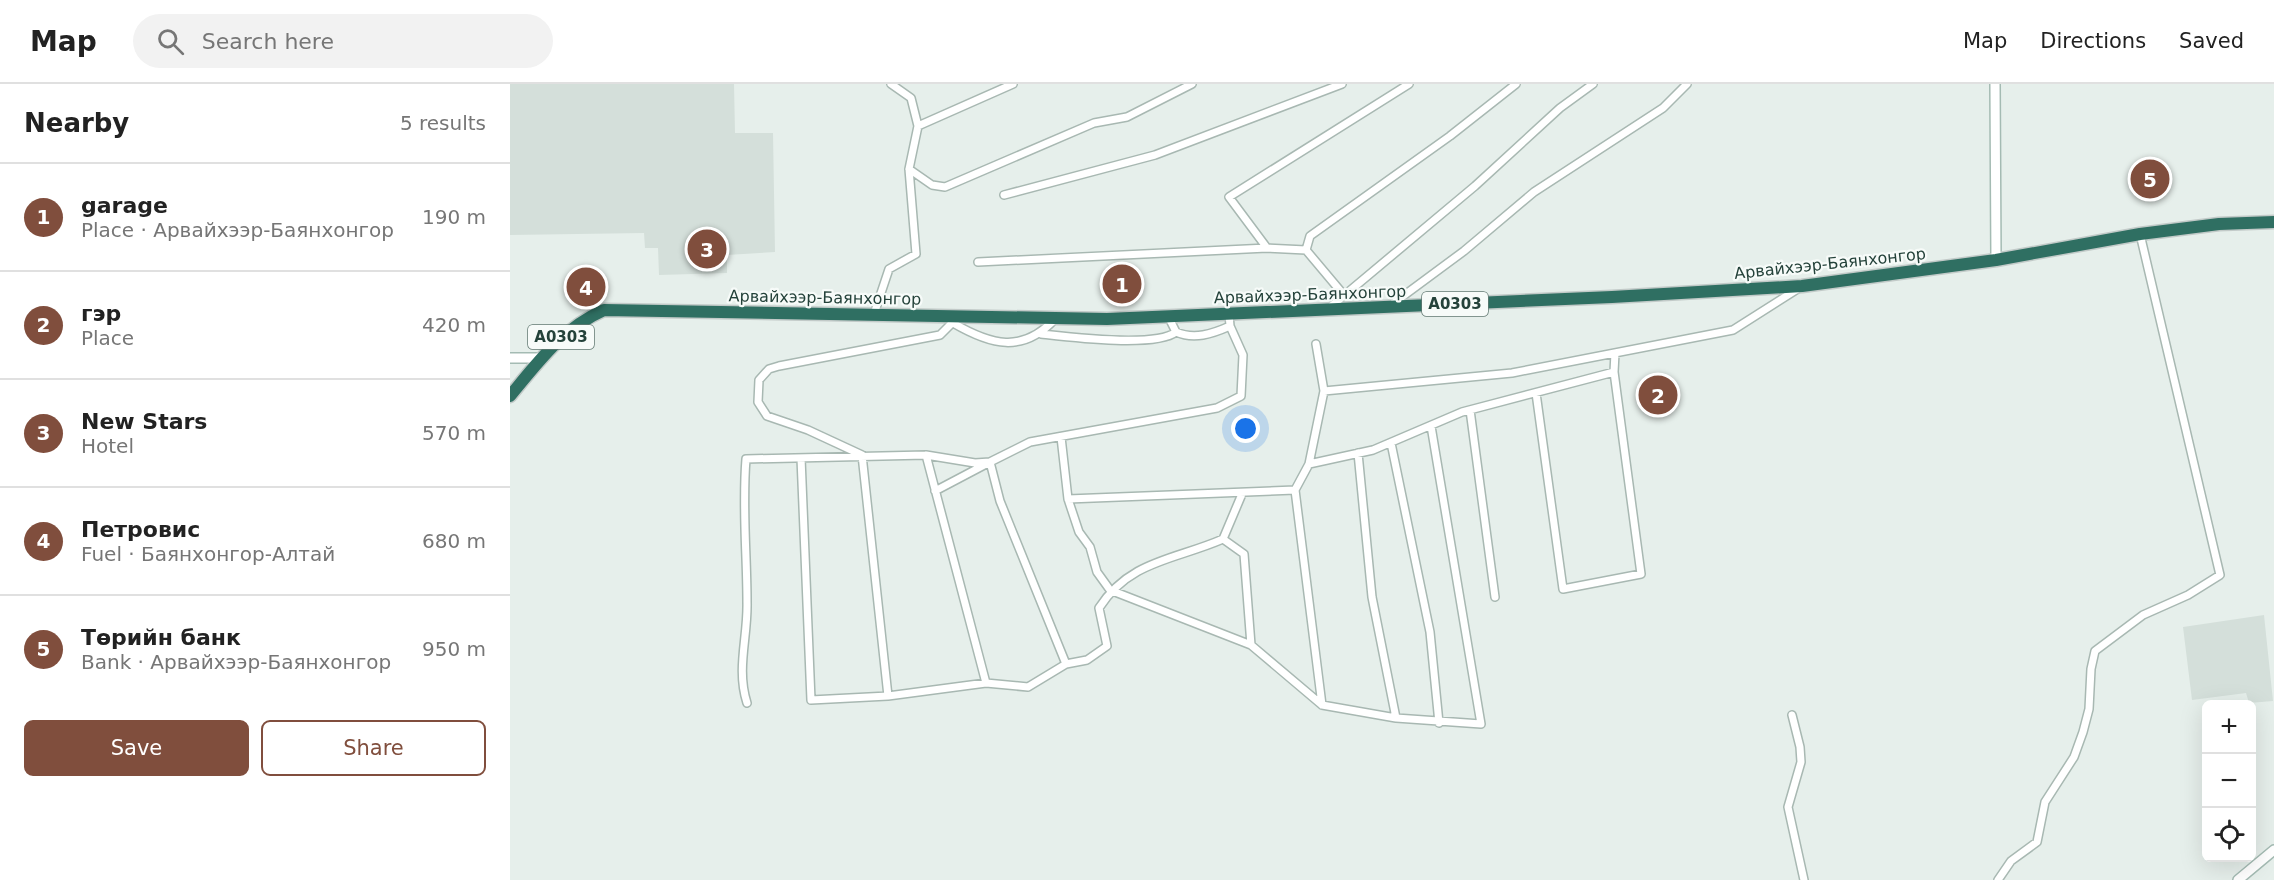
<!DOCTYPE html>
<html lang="en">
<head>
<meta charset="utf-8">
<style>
  body { margin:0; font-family:"DejaVu Sans",sans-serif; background:#f2f2f2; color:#222 }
  .controls { position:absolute; right:18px; bottom:18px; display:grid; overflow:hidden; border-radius:9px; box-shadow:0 6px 24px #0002 }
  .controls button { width:54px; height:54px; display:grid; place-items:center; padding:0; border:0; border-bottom:2px solid #e0e0e0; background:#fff; color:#222; font:30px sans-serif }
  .you { position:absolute; left:736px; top:345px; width:21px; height:21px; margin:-15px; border:4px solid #fff; border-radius:50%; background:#1a73e8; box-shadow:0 0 0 9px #1a73e833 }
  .badge { display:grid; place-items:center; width:39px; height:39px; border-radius:50%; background:#804e3d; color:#fff; font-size:20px; font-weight:700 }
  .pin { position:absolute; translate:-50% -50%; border:3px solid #fff; box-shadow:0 2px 6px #0006 }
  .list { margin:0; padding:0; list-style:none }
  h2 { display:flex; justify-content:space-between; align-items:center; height:78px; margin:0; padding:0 24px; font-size:26px }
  h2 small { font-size:20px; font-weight:400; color:#767676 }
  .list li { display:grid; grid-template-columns:39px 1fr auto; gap:18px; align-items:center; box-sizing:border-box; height:108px; padding:0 24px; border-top:2px solid #e0e0e0 }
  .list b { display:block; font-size:22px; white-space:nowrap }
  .list p { margin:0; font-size:20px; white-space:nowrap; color:#767676 }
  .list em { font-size:20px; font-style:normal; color:#767676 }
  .actions { display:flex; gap:12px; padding:18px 24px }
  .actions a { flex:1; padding:14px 0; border:2px solid #804e3d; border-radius:9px; text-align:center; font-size:21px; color:#804e3d }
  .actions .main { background:#804e3d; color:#fff }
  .icon { flex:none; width:33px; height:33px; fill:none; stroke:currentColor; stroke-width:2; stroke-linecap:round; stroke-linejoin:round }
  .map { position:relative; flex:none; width:1764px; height:796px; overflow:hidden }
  header { display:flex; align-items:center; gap:36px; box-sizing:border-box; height:84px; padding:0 30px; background:#fff; border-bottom:2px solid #e0e0e0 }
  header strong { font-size:28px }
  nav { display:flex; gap:33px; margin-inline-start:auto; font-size:21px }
  .search { width:420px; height:54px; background:#f2f2f2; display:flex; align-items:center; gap:15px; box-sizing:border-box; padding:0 21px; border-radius:33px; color:#767676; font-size:22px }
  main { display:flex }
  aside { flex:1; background:#fff }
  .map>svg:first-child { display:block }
  .built { fill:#d4dfda }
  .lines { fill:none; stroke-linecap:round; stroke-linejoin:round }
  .street-casing { stroke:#a8b8b2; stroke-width:10 }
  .secondary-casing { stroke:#a4bbb3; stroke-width:12 }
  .highway-casing { stroke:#c2cac8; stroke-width:15 }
  .street { stroke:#fff; stroke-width:7 }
  .secondary { stroke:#fff; stroke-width:9 }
  .highway { stroke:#2f6f62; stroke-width:12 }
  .labels { text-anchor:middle; stroke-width:4.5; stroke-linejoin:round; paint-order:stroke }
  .shield { fill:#f7fbf9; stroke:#637a73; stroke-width:1.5 }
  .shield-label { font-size:15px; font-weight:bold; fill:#24423a }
  .street-label { font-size:16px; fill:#24423a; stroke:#f7fbf9 }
</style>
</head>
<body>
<header>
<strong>Map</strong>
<div class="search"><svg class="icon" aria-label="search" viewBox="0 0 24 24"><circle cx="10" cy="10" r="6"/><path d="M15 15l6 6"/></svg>Search here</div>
<nav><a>Map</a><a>Directions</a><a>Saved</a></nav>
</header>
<main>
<aside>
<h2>Nearby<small>5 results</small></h2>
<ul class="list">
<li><span class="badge">1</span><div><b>garage</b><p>Place · Арвайхээр-Баянхонгор</p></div><em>190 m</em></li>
<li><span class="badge">2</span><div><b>гэр</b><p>Place</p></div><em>420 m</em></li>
<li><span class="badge">3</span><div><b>New Stars</b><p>Hotel</p></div><em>570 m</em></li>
<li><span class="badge">4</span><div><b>Петровис</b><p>Fuel · Баянхонгор-Алтай</p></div><em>680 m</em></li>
<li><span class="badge">5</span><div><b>Төрийн банк</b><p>Bank · Арвайхээр-Баянхонгор</p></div><em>950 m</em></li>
</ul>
<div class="actions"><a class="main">Save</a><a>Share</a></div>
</aside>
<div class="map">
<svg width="1764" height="796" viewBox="0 0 1764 796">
  <rect width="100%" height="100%" fill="#e6efeb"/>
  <path class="built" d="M0 0H224L225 49H263L265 168 217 171V189L149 191 148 164H135L134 149 0 151Z
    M1754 531 1763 617 1739 619 1736 609 1682 616 1673 543Z"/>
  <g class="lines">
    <defs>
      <path id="street" d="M408 42 503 0
        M399 85 422 101 435 103 584 39 617 33 682 0
        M494 111 645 71 832 0
        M757 164 719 113 899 0
        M796 166 800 152 940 52 1006 0
        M468 178 757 164 796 166 833 210
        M881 221 954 167 1024 108 1153 24 1177 0
        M818 225 965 102 1050 24 1083 0
        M364 230 379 185 406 170 399 85 408 42 401 14 381 0
        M658 232 666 248C684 256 702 250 720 242L719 230
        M443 239C481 261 512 270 545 235
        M531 250C558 253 645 264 666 248
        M814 307 1002 289 1223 246 1289 204
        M1026 309 1053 505 1131 490 1104 288 1105 269
        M960 326 985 513
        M551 353 558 415 569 448 580 463 587 488 600 506 741 561 812 621 886 634 971 640 921 342
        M881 359 920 548 929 639
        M848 369 862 513 886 634
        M416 371 476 599
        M291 374 301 616 378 612 476 599 518 603 556 580 577 576 597 562 589 524C620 476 665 476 713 455L732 410
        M799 380 863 366 952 328 1104 288
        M785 406 812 621
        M425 407 480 378 490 417 556 580
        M558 415 785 406 799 380 814 307 806 260
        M713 455 734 470 741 561
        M378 612 352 371 298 346 257 332 248 318 249 296 259 285 269 282 430 251 449 232
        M237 619C226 585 238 553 237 518 237 470 232 423 236 375L416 371 465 379 480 378 520 358 707 324 731 312 733 271 720 242
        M1282 631 1290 663 1291 678 1278 723 1294 796
        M1488 796 1501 777 1527 758 1535 718 1564 673 1573 648 1579 625 1581 585 1585 567 1633 531 1678 511 1710 491 1630 150"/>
      <path id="secondary" d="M1485 0 1486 176
        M0 274H32
        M1728 796 1764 766"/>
      <path id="highway" d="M0 312C28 278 53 244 94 226L597 235 1102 213 1292 202 1486 176 1630 150 1709 140 1764 138"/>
    </defs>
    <use href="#street" class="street-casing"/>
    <use href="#secondary" class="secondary-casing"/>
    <use href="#highway" class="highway-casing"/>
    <use href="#street" class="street"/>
    <use href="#secondary" class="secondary"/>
    <use href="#highway" class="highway"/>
  </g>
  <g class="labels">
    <g class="shield">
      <rect x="912" y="208" width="66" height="24" rx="4.5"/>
      <rect x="18" y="241" width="66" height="24" rx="4.5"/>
    </g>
    <g class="shield-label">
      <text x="945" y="225">A0303</text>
      <text x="51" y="258">A0303</text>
    </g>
    <g class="street-label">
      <text transform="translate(1320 179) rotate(-6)" y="6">Арвайхээр-Баянхонгор</text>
      <text transform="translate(800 210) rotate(-2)" y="6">Арвайхээр-Баянхонгор</text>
      <text transform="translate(315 213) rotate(1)" y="6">Арвайхээр-Баянхонгор</text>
    </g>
  </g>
</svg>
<div class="controls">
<button>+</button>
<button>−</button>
<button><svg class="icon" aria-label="locate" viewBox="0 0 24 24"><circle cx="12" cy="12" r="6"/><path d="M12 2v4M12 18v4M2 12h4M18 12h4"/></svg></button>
</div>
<div class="you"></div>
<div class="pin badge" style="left:612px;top:200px">1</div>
<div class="pin badge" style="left:1148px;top:311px">2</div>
<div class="pin badge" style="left:197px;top:165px">3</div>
<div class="pin badge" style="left:76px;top:203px">4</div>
<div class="pin badge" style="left:1640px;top:95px">5</div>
</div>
</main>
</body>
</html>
